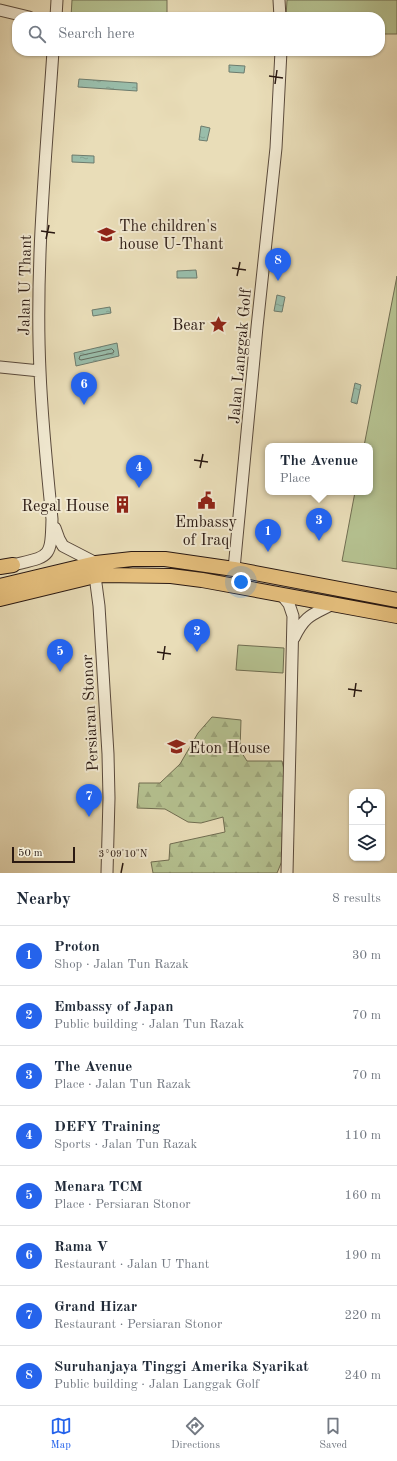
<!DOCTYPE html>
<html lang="en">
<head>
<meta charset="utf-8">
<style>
  body { margin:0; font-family:"Old Standard TT",serif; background:#f6f6f7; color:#1f2937 }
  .controls { position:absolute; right:12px; bottom:12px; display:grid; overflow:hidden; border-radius:8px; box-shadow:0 1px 3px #0004 }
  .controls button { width:36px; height:36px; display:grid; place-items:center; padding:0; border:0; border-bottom:1px solid #e0e1e3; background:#fff; color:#1f2937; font:20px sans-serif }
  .scale { position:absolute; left:12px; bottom:10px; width:63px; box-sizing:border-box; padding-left:4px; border:2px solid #2a1912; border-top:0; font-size:11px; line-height:14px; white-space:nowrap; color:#2a1912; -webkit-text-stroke:3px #f1e9d1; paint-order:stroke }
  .you { position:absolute; left:241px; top:582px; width:14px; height:14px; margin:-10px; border:3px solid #fff; border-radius:50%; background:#1a73e8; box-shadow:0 0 0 6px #1a73e833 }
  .badge { display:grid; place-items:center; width:26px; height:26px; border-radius:50%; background:#2563eb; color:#fff; font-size:13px; font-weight:700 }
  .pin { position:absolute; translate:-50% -33px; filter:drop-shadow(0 1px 2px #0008) }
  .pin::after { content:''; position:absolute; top:21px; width:14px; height:12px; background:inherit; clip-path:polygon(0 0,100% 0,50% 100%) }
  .popup { position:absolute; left:265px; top:443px; width:108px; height:52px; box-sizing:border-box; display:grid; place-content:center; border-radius:8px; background:#fff; filter:drop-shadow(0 1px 3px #0005); font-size:13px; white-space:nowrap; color:#747a83 }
  .popup b { font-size:15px; color:#1f2937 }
  .popup::after { content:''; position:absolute; left:50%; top:100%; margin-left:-8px; border:8px solid transparent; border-top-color:#fff }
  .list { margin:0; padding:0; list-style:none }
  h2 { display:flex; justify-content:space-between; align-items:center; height:52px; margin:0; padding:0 16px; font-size:17px }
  h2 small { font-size:13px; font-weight:400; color:#747a83 }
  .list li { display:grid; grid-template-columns:26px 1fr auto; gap:12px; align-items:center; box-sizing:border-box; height:60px; padding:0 16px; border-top:1px solid #e0e1e3 }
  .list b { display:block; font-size:15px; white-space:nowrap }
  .list p { margin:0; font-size:13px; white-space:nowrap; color:#747a83 }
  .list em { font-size:13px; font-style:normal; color:#747a83 }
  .icon { flex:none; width:22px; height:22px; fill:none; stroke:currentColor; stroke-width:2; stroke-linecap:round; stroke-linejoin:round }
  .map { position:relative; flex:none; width:397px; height:873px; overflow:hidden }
  .search { position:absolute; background:#fff; box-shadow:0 1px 3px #0004; left:12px; right:12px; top:12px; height:44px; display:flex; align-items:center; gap:10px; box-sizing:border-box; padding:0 14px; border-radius:16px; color:#747a83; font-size:15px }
  .sheet { height:532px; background:#fff }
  nav { display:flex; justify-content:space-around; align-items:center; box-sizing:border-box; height:56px; border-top:1px solid #e0e1e3; background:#fff; font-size:11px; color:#747a83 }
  nav a { display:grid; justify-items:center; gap:2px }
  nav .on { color:#2563eb }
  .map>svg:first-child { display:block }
  .grass { fill:#b5c190; stroke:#706d51 }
  .forest { fill:url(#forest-firs); stroke:#706d51 }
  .water { fill:url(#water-ripples); stroke:#6d7b6d }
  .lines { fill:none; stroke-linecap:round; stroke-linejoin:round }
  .shore { stroke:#626b5e; stroke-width:1 }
  .minor-casing { stroke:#5a4a3c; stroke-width:13 }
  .major-casing { stroke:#2a1912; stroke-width:16 }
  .minor { stroke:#f1e9d1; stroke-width:11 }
  .major { stroke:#e4be7c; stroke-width:14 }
  .ticks { fill:none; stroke:#2a1912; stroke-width:1.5 }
  .labels { text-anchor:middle; stroke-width:4; stroke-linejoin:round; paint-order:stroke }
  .poi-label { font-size:16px; fill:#2a1912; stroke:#f1e9d1; text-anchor:start }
  .street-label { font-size:16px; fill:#2a1912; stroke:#f1e9d1 }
  .ticks-label { font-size:10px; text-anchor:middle; fill:#2a1912; stroke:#f1e9d1; stroke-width:4; stroke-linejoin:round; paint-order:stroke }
</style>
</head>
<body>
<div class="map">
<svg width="397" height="873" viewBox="0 0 397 873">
  <defs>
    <pattern id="forest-firs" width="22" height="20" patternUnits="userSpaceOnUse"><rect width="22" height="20" fill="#b5c190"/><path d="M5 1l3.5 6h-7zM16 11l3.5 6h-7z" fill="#9ca57b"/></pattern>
    <pattern id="water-ripples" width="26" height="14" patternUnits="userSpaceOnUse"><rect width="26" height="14" fill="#99bdaa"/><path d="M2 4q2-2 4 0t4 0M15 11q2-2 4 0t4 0" fill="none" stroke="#84a291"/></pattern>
  </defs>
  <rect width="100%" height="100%" fill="#e9ddb8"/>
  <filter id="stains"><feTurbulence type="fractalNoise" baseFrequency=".005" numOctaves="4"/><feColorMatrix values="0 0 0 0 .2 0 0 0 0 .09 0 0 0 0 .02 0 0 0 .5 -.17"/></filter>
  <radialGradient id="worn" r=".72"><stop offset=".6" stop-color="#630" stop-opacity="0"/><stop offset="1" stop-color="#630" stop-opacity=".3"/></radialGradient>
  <path class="grass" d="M72 0H167V17H71Z
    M287 0H397V34H380V17H286Z
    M397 276V569L342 561 355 492H370V446H364Z
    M238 645 284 648 283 673 236 670Z"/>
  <path class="forest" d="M212 717 241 720 240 750 247 761H282L286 779 282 861 277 873H153L151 862 169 860 170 844 225 832 223 817 201 823 188 822 165 809 137 808 139 783H160L180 764 198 733Z"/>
  <path class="water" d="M229 65 245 66 244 73 229 72Z
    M79 79 137 83V91L78 87Z
    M201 126 210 128 207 141 199 140Z
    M72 155 94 156V163L72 162Z
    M196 270 197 278H177V271Z
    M277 295 285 297 282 312 274 311Z
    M110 307 111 313 93 316 92 310Z
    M117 343 119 356 76 366 74 353Z
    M355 383 361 385 357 404 351 402Z"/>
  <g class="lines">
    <path class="shore" d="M112 349 114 351 113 353 81 360 79 359 80 356Z"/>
    <defs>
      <path id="minor" d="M279 0 280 17
        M0 10 29 17
        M56 17 57 0
        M0 367 40 371
        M55 528 59 539 63 546 96 563
        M13 565C50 556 51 559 52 519 47 470 42 421 40 371 35 265 46 157 53 51
        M234 569 257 327 276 148 281 51
        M95 576 99 606 108 754 109 798 107 873
        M281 594 289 604 293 616 287 873
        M294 638C305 615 312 615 333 604"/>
      <path id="major" d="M0 567 13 565
        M0 586 96 563 132 559H165L234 569 397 600
        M0 599 95 576 104 575 171 576 202 580 397 616"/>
    </defs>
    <use href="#minor" class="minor-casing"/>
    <use href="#major" class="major-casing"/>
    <use href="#minor" class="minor"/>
    <use href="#major" class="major"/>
  </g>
  <path class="ticks" d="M269 76 283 78M275 84 277 70M41 231 55 233M46 239 49 225M232 268 246 270M237 276 240 262M194 460 208 462M200 468 203 454M157 652 171 654M163 660 165 646M348 689 362 691M354 697 356 683M121 873 123 863"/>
  <defs>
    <symbol id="school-bare" viewBox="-9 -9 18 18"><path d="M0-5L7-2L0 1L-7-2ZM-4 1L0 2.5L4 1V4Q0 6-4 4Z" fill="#8f2418" stroke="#f1e9d1" stroke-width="2.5" paint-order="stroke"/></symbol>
    <symbol id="sight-bare" viewBox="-9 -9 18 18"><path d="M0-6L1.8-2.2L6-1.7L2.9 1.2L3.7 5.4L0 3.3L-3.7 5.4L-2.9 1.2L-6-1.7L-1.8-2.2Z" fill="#8f2418" stroke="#f1e9d1" stroke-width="2.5" paint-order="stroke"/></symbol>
    <symbol id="civic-bare" viewBox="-9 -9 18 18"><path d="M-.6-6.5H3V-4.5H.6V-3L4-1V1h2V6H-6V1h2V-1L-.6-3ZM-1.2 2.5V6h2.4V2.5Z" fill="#8f2418" stroke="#f1e9d1" stroke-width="2.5" paint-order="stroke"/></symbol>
    <symbol id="building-bare" viewBox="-9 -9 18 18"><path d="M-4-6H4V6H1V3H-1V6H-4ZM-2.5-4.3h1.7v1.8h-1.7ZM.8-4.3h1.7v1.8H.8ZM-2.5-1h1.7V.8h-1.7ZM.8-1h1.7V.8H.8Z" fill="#8f2418" stroke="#f1e9d1" stroke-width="2.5" paint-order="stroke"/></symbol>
  </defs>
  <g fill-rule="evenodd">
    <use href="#school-bare" x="94" y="222" width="25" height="25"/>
    <use href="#sight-bare" x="206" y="312" width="25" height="25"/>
    <use href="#civic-bare" x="194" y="488" width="25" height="25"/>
    <use href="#building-bare" x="110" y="492" width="25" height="25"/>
    <use href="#school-bare" x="164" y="734" width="25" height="25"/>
  </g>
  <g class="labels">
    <g class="poi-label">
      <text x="119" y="231">The children's<tspan x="119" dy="18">house U-Thant</tspan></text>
      <text x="205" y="330" text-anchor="end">Bear</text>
      <text x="109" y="511" text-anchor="end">Regal House</text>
      <text x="206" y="527" text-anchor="middle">Embassy<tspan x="206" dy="18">of Iraq</tspan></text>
      <text x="189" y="753">Eton House</text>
    </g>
    <g class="street-label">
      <text transform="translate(24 285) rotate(-89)" y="6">Jalan U Thant</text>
      <text transform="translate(239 356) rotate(-85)" y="6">Jalan Langgak Golf</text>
      <text transform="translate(89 713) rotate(-93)" y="6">Persiaran Stonor</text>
    </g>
  </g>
  <g class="ticks-label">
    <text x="123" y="857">3°09'10"N</text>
  </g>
  <rect width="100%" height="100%" filter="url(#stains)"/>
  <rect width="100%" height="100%" fill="url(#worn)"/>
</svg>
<div class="controls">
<button><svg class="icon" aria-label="locate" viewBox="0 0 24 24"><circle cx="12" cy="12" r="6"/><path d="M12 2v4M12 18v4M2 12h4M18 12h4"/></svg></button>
<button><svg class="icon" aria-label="layers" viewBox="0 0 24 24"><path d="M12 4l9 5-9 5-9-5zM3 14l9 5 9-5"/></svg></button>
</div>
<div class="scale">50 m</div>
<div class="you"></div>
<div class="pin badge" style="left:268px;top:552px">1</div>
<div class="pin badge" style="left:197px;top:652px">2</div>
<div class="pin badge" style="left:319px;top:541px">3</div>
<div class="popup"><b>The Avenue</b>Place</div>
<div class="pin badge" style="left:139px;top:488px">4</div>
<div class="pin badge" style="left:60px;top:672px">5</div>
<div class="pin badge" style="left:84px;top:405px">6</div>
<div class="pin badge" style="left:89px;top:817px">7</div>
<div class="pin badge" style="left:278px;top:281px">8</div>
<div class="search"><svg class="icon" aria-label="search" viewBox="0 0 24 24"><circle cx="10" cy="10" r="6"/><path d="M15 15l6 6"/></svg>Search here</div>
</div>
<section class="sheet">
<h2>Nearby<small>8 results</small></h2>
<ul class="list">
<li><span class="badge">1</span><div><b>Proton</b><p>Shop · Jalan Tun Razak</p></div><em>30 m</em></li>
<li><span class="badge">2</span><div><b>Embassy of Japan</b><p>Public building · Jalan Tun Razak</p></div><em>70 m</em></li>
<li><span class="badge">3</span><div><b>The Avenue</b><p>Place · Jalan Tun Razak</p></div><em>70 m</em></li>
<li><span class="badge">4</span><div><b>DEFY Training</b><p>Sports · Jalan Tun Razak</p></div><em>110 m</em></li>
<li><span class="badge">5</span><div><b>Menara TCM</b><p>Place · Persiaran Stonor</p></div><em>160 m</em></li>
<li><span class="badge">6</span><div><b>Rama V</b><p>Restaurant · Jalan U Thant</p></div><em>190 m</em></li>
<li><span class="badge">7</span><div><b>Grand Hizar</b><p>Restaurant · Persiaran Stonor</p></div><em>220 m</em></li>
<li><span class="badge">8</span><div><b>Suruhanjaya Tinggi Amerika Syarikat</b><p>Public building · Jalan Langgak Golf</p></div><em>240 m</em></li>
</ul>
</section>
<nav>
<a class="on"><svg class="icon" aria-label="map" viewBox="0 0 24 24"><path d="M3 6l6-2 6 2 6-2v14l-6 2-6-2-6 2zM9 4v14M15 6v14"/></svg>Map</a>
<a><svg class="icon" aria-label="directions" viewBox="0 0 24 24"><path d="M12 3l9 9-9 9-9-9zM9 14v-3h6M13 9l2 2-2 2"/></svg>Directions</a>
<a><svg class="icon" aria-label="saved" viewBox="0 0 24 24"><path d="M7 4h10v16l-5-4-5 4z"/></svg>Saved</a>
</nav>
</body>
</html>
